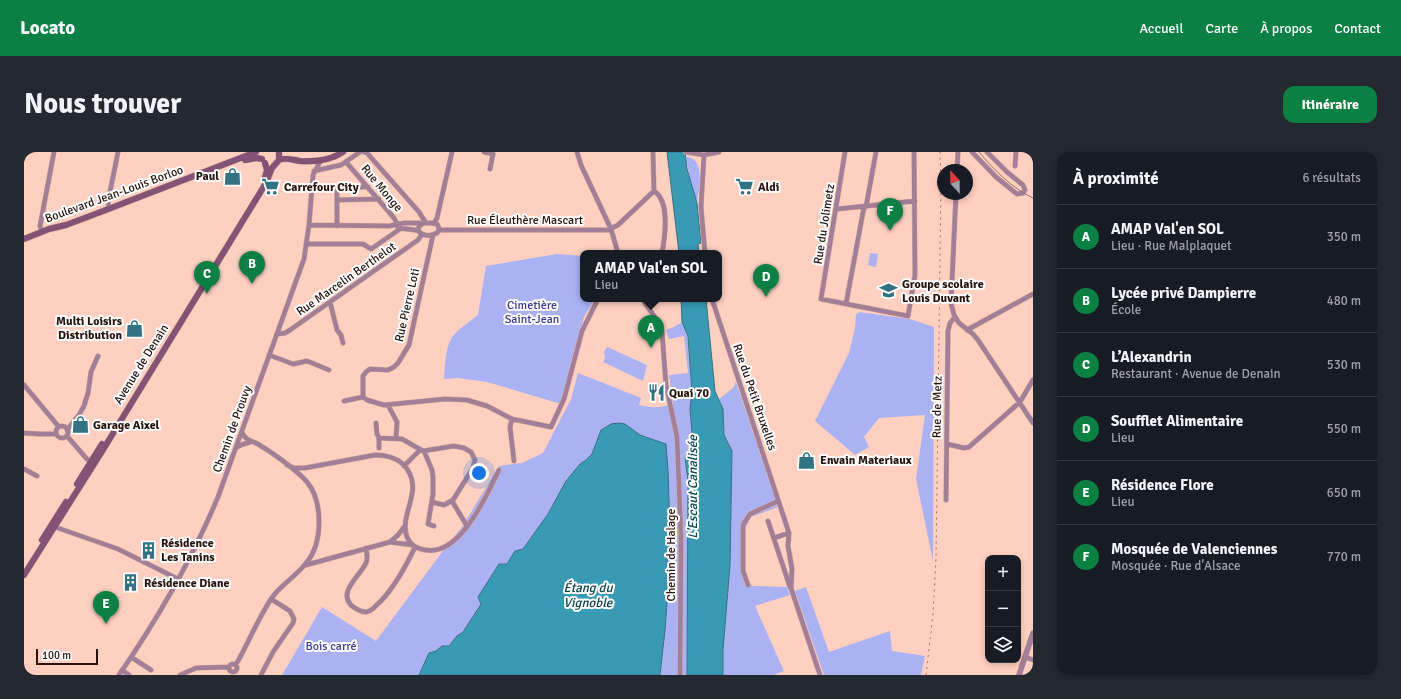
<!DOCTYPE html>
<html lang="fr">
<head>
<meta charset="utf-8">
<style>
  body { margin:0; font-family:Signika,sans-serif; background:#242831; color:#f1f3f6 }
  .controls { position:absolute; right:12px; bottom:12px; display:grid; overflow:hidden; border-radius:8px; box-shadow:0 2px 6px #0003 }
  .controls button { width:36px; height:36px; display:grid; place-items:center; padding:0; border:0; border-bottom:1px solid #363941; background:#171b24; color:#f1f3f6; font:20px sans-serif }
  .compass { position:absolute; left:913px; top:12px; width:36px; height:36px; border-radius:50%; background:#171b24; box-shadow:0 2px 6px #0003; rotate:338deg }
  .scale { position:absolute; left:12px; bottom:10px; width:62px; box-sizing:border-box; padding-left:4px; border:2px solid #28140d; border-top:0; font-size:11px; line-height:14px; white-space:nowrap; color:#28140d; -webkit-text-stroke:3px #fdfdfd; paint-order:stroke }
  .you { position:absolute; left:455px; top:321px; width:14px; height:14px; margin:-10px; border:3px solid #fff; border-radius:50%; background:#1a73e8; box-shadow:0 0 0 6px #1a73e833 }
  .badge { display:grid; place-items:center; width:26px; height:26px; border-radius:50%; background:#0b8043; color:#fff; font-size:13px; font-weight:700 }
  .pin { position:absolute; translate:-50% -33px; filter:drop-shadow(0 1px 2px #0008) }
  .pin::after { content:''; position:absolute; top:21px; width:14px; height:12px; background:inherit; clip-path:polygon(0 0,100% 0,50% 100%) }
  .popup { position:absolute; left:556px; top:98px; width:142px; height:52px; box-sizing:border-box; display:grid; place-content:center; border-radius:8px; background:#171b24; filter:drop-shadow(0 1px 3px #0005); font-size:13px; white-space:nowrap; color:#9ea1a6 }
  .popup b { font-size:15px; color:#f1f3f6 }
  .popup::after { content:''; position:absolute; left:50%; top:100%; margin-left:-8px; border:8px solid transparent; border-top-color:#171b24 }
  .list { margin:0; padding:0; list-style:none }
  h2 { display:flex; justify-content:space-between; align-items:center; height:52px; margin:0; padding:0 16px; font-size:17px }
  h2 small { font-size:13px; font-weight:400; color:#9ea1a6 }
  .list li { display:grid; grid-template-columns:26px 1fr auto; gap:12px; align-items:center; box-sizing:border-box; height:64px; padding:0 16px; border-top:1px solid #363941 }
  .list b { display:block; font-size:15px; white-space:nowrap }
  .list p { margin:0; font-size:13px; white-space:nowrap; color:#9ea1a6 }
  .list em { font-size:13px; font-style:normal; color:#9ea1a6 }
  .icon { flex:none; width:22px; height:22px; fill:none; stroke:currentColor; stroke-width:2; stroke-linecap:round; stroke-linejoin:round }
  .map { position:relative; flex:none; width:1009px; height:523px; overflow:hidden; border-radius:12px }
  header { display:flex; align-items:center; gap:24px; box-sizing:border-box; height:56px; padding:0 20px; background:#0b8043; color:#fff }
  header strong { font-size:19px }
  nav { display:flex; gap:22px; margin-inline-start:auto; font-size:14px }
  .intro { display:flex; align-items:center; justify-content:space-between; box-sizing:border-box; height:96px; padding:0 24px }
  h1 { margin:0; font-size:28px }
  .button { padding:10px 18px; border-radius:12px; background:#0b8043; color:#fff; font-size:14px; font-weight:700 }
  main { display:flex; gap:24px; padding:0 24px }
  aside { flex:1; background:#171b24; border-radius:12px; box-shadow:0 2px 6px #0003 }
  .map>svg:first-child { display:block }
  .green { fill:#abb2f4 }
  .water { fill:#399ab4; stroke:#347282 }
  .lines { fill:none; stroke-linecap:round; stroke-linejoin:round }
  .minor-casing { stroke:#d8aea0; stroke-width:5.5 }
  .tertiary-casing { stroke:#d8aea0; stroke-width:6 }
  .secondary-casing { stroke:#d8aea0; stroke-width:7 }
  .minor { stroke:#a27f96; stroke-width:4.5 }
  .tertiary { stroke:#a27f96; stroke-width:5.5 }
  .secondary { stroke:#845274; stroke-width:6 }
  .tram { stroke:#967468; stroke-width:1 }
  .rail { stroke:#967468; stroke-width:1; stroke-dasharray:2 4; stroke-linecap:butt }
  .labels { text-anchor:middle; stroke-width:4; stroke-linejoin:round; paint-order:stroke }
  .poi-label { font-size:12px; font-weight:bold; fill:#28140d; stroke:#fdfdfd; text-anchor:start }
  .street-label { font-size:12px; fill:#28140d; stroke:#fdfdfd }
  .park-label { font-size:12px; fill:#3b3795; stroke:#fdfdfd }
  .water-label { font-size:13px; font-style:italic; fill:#0b4453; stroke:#fdfdfd }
</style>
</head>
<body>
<header>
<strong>Locato</strong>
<nav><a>Accueil</a><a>Carte</a><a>À propos</a><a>Contact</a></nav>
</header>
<div class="intro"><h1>Nous trouver</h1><a class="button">Itinéraire</a></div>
<main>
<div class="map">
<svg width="1009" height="523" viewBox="0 0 1009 523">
  <rect width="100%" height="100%" fill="#ffd0c0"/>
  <path class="green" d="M662 5C682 5 675 38 673 51L666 28Z
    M846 101 854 102 852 115 844 113Z
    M533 102 559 104V147H571L560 165 550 198 537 252 463 230 434 226 420 227C421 214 421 201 426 189 431 178 446 170 454 163L462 114Z
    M835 160 886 167 910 175 909 409 892 327 901 263 855 266 840 285 845 295 831 303 791 269 825 201 831 176 832 162H834Z
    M658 170 664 184 668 240 666 257 669 292 661 306 664 329 663 523H636L641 478 645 423 643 411 646 378 644 318 626 286 616 283 611 279 573 287 568 302 562 308 556 312 542 329 524 362 514 377 499 397 491 399 483 412H475L454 445 457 451 439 480 433 484 425 494H418L412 499 405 501 395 523H258L298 455 352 489 418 400 438 375 475 314 498 311 519 301 547 247 554 221 617 246 615 253C627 256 637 256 649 252L645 223 664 221 660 184 645 187 642 178 650 175Z
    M583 195 623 213 619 229 579 210 581 206 580 200Z
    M712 230 754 355 727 365 721 378V417L725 431 729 434 763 435 766 443 731 454 760 519 750 523H699V498L706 413 708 299 700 283 699 257 695 247 709 236Z
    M782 435 805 500 866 479 868 499 901 504 897 523H800L771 439Z"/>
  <path class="water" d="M643 0H661L663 17 673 51 677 91 674 92 675 100 678 101H655Z
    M657 147H682L691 239 699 257 700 283 708 299 706 413 699 498V523H663L664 329 661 306 669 292 666 257 668 240 664 184 658 170Z
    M595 271 601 272 616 283 642 292 644 318 646 378 643 411 645 423 641 478 636 523H395L405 501 412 499 418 494H425L433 484 439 480 457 452 454 445 475 412H483L491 399 499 397 524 362 542 329 556 312 562 308 568 302 577 278 587 272Z"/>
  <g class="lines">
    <defs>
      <path id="minor" d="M340 0 343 1 395 60 402 71
        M460 0 469 2 466 17
        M553 0 557 13 587 77 594 101
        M662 0 680 3 695 0
        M821 0 797 147 884 164 891 123 890 0
        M948 0 972 25 993 42 999 41 1001 38 999 33 983 20 963 0
        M680 3 677 55 681 101
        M991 14 992 0
        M933 18 934 0
        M290 19 317 13 336 0
        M630 39C646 49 641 85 638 101
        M932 42 927 151 930 163 935 171 949 182 954 188 1009 271
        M314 48 355 47
        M842 55 852 0
        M85 57 84 50 94 0
        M813 57 891 49
        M400 71H406L413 72 415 76 414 80C403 89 385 78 400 71Z
        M410 71 413 66 428 0
        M285 73 365 74 380 71H400
        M313 74V35H344
        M374 76 391 78 395 79
        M415 78H584L594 73 630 39 629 0
        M18 80 16 74 30 0
        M409 83 385 193 374 211 370 215 364 218 346 217 342 220 339 224V245L343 248 360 253 421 247 443 248 463 254 488 267 486 275 490 309
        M283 92H339L347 97 376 77 370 66 322 10
        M618 147 633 168 638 180 642 233 653 285 657 383 656 523
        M688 147 765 381 764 394 768 417 767 436 796 523
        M306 150 313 178 317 183 319 191
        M822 152 840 55
        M943 178 1009 142
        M253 182 261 181 266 178 394 88 398 82
        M245 203 269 212 283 209 305 218
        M0 233 35 275
        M320 249 339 245
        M364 253 373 270 372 286
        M488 267 527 275 540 247 558 179 574 147
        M352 271 353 282 355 286V296
        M32 280a6 6 0 1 1 12 0a6 6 0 1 1-12 0Z
        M43 278 55 263 60 254 64 241 67 220 74 204
        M0 281 15 282H32
        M43 284 62 306 69 312
        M355 286 378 287 399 299 430 294 440 296 447 300 451 308 449 316 429 348 420 353 408 350
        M923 292 940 296 945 295 996 250 1009 228
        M212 296 217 293 226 290
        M400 299 408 318 409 325V342L404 372 410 374
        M263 313 270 316H281L351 303C361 303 371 305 379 312 403 337 374 361 383 385 386 393 393 397 402 398 436 404 463 343 475 318
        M380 314 396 298
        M0 317 13 324
        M922 348 924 179 926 171 931 165
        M428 349 443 374
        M744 369 766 435
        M29 374 34 376 94 397 154 427
        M750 386 765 381
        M366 390 374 383 381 374
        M342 396C343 401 344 407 342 411 336 424 313 440 328 454 332 457 337 460 342 460 349 459 352 453 357 449 372 433 382 414 391 395
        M282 413 366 390 388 393
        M724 433 719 419V373L726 362 754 349
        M107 505 127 518
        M1001 505 1009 508
        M205 516a4 4 0 1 1 8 0a4 4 0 1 1-8 0Z
        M211 513 214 509C225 489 234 467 247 447 256 433 273 424 283 410 299 390 299 349 283 330 275 320 249 301 237 294 229 288 224 291 218 281
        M98 518 105 523
        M95 523C133 468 168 407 194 345L280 107 285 73 289 23 297 8
        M156 523 172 516 205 515
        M237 523 249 500 269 471 270 467 266 459 247 447"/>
      <path id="tertiary" d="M995 523 1009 481"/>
      <path id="secondary" d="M221 8 233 6 238 7
        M255 8C262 5 269 8 276 9 291 10 307 8 319 0
        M241 25 243 18 241 11
        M0 87 25 77 42 73 74 61 232 0
        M53 332 78 292
        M18 388 42 350
        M0 423 77 301 242 31 248 16 255 8V0"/>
    </defs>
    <use href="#minor" class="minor-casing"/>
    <use href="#tertiary" class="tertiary-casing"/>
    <use href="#secondary" class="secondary-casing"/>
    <use href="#minor" class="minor"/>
    <use href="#tertiary" class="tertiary"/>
    <use href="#secondary" class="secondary"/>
    <path class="tram" d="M955 0C970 18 988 36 1009 46"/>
    <path class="rail" d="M902 523 909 462 912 407 917 32 916 0"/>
  </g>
  <defs>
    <symbol id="shop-bare" viewBox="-9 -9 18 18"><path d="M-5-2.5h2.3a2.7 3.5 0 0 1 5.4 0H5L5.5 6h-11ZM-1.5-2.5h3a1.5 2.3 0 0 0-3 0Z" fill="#317285" stroke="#fdfdfd" stroke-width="2.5" paint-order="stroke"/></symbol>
    <symbol id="supermarket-bare" viewBox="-9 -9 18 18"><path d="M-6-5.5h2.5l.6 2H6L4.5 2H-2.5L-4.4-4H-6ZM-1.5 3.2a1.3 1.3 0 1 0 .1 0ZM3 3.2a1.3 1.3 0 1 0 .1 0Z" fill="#317285" stroke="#fdfdfd" stroke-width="2.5" paint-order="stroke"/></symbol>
    <symbol id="school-bare" viewBox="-9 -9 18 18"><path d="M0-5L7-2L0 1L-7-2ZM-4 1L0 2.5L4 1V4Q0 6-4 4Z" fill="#317285" stroke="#fdfdfd" stroke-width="2.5" paint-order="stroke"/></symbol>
    <symbol id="restaurant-bare" viewBox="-9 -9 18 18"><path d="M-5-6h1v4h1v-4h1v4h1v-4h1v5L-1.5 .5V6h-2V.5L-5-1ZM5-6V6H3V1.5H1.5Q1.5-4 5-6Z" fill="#317285" stroke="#fdfdfd" stroke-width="2.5" paint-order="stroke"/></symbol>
    <symbol id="building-bare" viewBox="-9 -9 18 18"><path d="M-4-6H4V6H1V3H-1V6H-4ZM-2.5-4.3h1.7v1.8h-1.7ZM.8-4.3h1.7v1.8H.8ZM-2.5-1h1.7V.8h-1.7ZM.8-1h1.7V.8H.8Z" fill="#317285" stroke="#fdfdfd" stroke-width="2.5" paint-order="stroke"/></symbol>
  </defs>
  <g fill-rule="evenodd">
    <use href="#shop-bare" x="196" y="12" width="25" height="25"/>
    <use href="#supermarket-bare" x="234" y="22" width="25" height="25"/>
    <use href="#supermarket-bare" x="708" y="22" width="25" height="25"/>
    <use href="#school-bare" x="852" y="126" width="25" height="25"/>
    <use href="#shop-bare" x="98" y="164" width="25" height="25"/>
    <use href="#restaurant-bare" x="620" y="228" width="25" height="25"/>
    <use href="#shop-bare" x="44" y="260" width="25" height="25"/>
    <use href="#shop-bare" x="770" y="296" width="25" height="25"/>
    <use href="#building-bare" x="112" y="386" width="25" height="25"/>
    <use href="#building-bare" x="94" y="418" width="25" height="25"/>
  </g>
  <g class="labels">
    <g class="poi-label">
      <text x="195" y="28" text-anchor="end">Paul</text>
      <text x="260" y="39">Carrefour City</text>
      <text x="734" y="39">Aldi</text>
      <text x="878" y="136">Groupe scolaire<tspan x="878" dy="14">Louis Duvant</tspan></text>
      <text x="98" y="173" text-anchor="end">Multi Loisirs<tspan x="98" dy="14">Distribution</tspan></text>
      <text x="645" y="245">Quai 70</text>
      <text x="69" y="277">Garage Aixel</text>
      <text x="796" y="312">Envain Materiaux</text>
      <text x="137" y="395">Résidence<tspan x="137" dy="14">Les Tanins</tspan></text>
      <text x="120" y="435">Résidence Diane</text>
    </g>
    <g class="street-label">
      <text transform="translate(358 36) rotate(50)" y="4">Rue Monge</text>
      <text transform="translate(90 42) rotate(-20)" y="4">Boulevard Jean-Louis Borloo</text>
      <text x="501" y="72">Rue Éleuthère Mascart</text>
      <text transform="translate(800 72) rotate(-81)" y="4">Rue du Jolimetz</text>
      <text transform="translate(322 127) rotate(-35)" y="4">Rue Marcelin Berthelot</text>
      <text transform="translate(383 153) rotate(-77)" y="4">Rue Pierre Loti</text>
      <text transform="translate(117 212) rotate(-58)" y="4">Avenue de Denain</text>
      <text transform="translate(731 245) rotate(71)" y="4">Rue du Petit Bruxelles</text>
      <text transform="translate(913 255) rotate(-89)" y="4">Rue de Metz</text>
      <text transform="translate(208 277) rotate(-70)" y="4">Chemin de Prouvy</text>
      <text transform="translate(647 403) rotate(-90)" y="4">Chemin de Halage</text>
    </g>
    <g class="park-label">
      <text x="508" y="157">Cimetière<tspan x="508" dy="14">Saint-Jean</tspan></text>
      <text x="307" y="498">Bois carré</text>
    </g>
    <g class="water-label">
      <text transform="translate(668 335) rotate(-90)" y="5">L'Escaut Canalisée</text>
      <text x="564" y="440">Étang du<tspan x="564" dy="15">Vignoble</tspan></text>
    </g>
  </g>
</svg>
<div class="controls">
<button>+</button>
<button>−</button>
<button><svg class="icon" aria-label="layers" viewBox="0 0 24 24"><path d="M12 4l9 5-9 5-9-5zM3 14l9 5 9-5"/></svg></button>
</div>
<svg class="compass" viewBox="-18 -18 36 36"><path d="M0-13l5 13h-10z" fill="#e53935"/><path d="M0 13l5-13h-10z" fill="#9ea1a6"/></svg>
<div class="scale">100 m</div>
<div class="you"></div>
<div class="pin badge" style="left:627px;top:196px">A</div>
<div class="popup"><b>AMAP Val'en SOL</b>Lieu</div>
<div class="pin badge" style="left:228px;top:132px">B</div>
<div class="pin badge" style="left:183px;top:142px">C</div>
<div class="pin badge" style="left:742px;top:145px">D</div>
<div class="pin badge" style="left:82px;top:472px">E</div>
<div class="pin badge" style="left:866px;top:79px">F</div>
</div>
<aside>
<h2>À proximité<small>6 résultats</small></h2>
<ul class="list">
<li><span class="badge">A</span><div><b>AMAP Val'en SOL</b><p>Lieu · Rue Malplaquet</p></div><em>350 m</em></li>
<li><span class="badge">B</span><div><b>Lycée privé Dampierre</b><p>École</p></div><em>480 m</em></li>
<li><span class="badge">C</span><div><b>L’Alexandrin</b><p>Restaurant · Avenue de Denain</p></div><em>530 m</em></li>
<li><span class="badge">D</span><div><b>Soufflet Alimentaire</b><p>Lieu</p></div><em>550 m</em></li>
<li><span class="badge">E</span><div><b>Résidence Flore</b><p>Lieu</p></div><em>650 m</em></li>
<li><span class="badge">F</span><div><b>Mosquée de Valenciennes</b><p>Mosquée · Rue d'Alsace</p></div><em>770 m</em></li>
</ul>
</aside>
</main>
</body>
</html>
